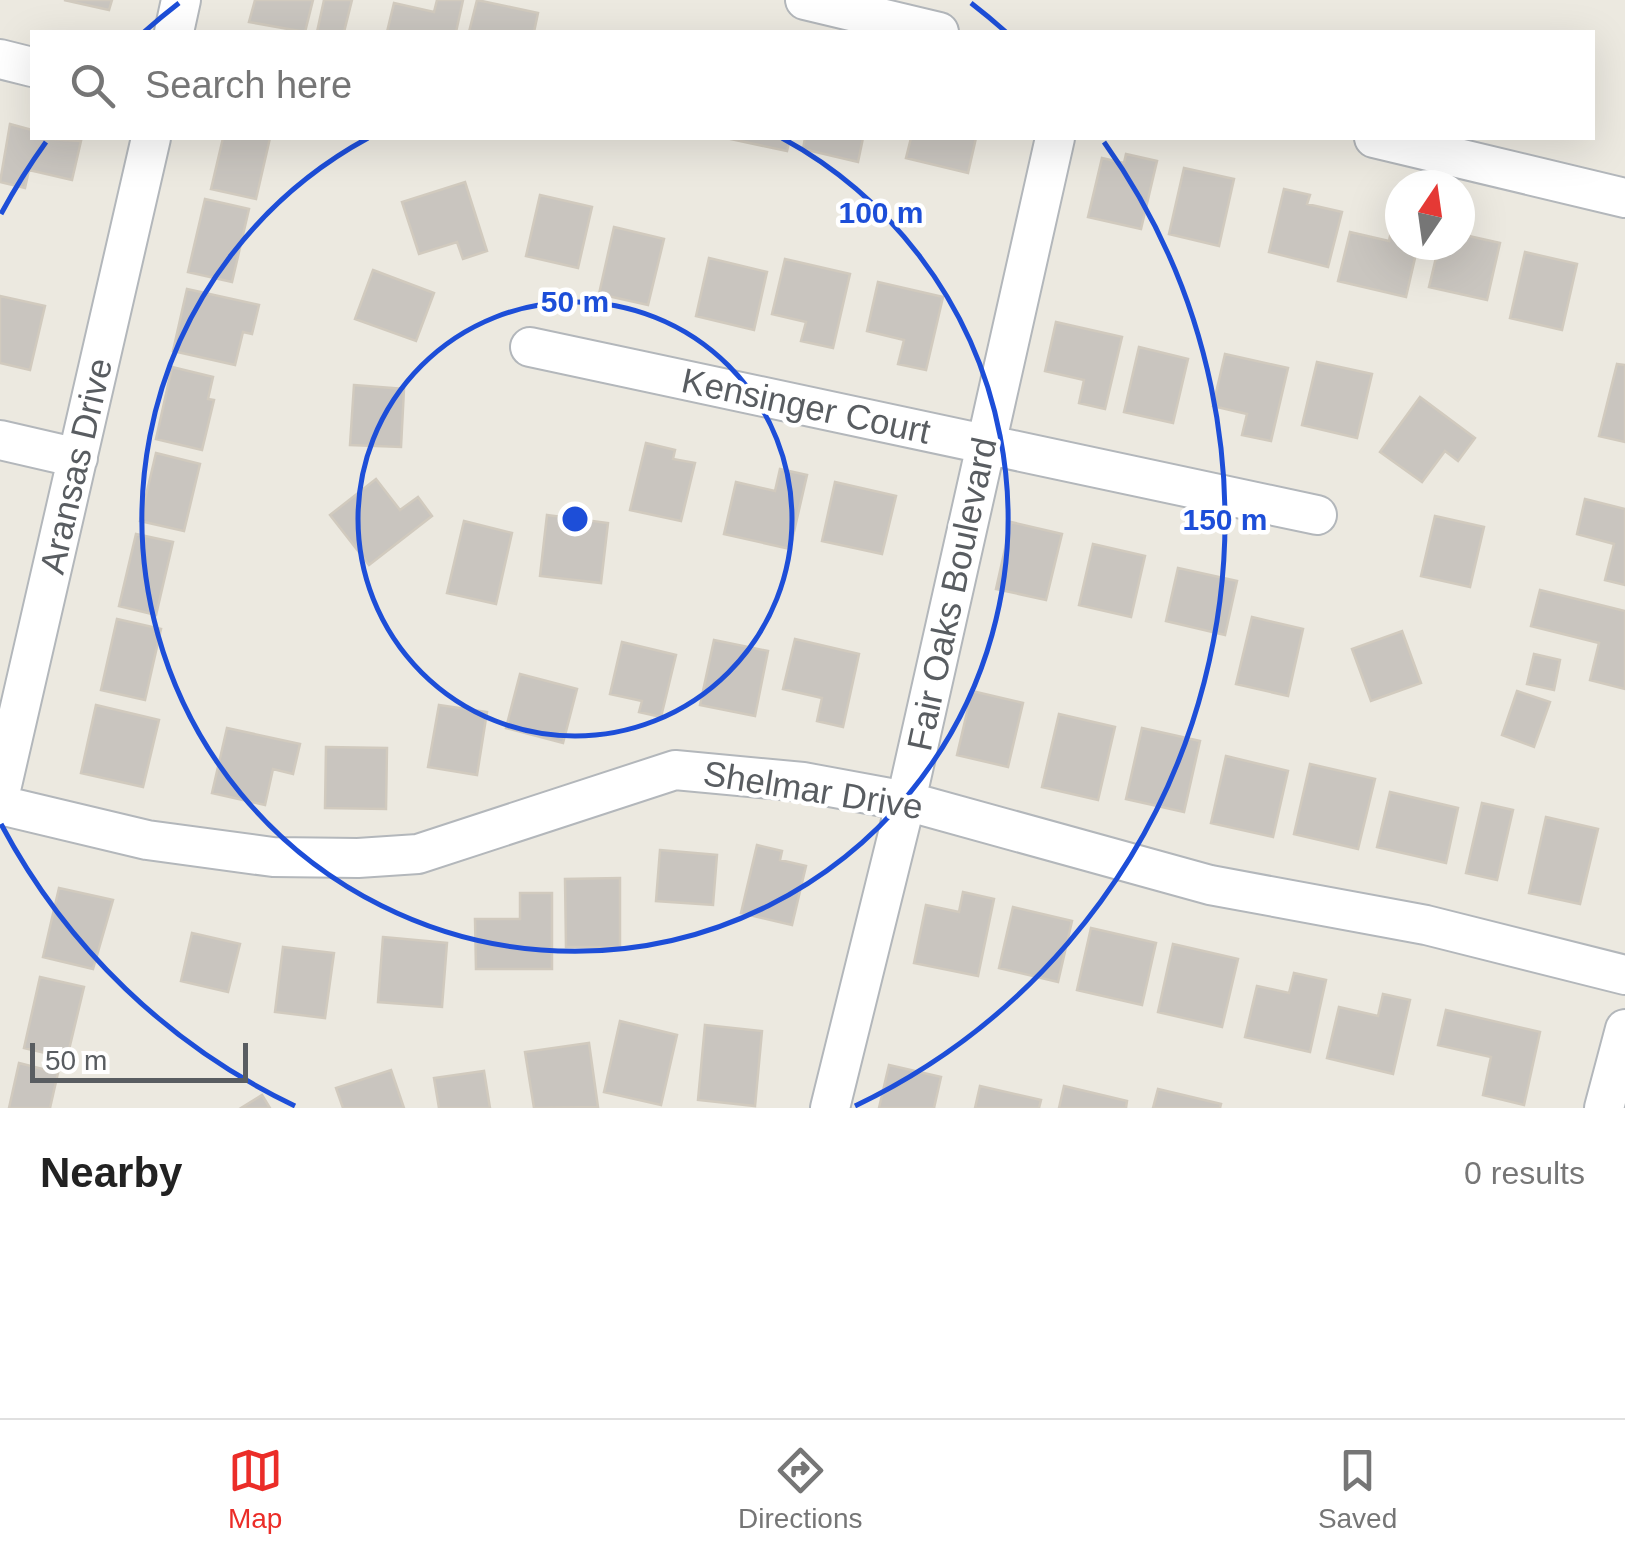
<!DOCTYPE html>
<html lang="en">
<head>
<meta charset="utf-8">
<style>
  body { margin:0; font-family:Helvetica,sans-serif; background:#f2f2f2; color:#222 }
  .compass { position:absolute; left:1385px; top:170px; width:90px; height:90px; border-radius:50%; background:#fff; box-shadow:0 10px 40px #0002; rotate:13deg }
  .scale { position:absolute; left:30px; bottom:25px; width:218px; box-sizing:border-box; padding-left:10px; border:5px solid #595d61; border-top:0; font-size:28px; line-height:35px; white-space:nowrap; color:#595d61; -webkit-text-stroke:8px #fff; paint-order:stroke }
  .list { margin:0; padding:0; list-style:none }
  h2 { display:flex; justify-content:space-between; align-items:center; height:130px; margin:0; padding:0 40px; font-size:42px }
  h2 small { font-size:32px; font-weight:400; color:#767676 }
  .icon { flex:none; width:55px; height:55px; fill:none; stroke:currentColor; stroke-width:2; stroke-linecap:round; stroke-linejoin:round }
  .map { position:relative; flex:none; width:1625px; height:1108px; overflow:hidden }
  .search { position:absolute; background:#fff; box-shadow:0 10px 40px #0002; left:30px; right:30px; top:30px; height:110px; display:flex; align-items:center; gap:25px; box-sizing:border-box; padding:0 35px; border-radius:0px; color:#767676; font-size:38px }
  .sheet { height:310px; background:#fff }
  nav { display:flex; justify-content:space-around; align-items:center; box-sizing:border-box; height:140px; border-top:2px solid #e0e0e0; background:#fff; font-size:28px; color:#767676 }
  nav a { display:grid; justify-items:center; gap:5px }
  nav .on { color:#eb2d28 }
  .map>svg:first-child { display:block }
  .building { fill:#c9c5bf; stroke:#d1cabe; stroke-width:2.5 }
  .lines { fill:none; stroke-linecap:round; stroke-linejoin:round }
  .minor-casing { stroke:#b3b7bb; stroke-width:42 }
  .minor { stroke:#fff; stroke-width:38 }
  .ring { fill:none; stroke:#1d4ed8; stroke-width:5 }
  .labels { text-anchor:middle; stroke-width:9; stroke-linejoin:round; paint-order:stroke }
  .street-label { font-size:35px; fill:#595d61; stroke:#fff }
  .centre { fill:#1d4ed8; stroke:#fff; stroke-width:5 }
  .ring-label { font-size:30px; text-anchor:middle; font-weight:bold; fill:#1d4ed8; stroke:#fff; stroke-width:9; stroke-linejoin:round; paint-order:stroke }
</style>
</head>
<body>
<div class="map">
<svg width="1625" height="1108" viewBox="0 0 1625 1108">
  <rect width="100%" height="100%" fill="#ece9e0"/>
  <path class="building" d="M64 0H112L109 10Z
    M255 0H313L305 32 249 22Z
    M324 0H352L344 32H317Z
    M437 0H463L456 32H387L394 3 434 12Z
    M477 0 538 13 534 32H469Z
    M10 124 32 130V138L81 141 72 180 29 170 25 188 0 182Z
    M223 138H270L256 199 211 189Z
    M726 138H790L787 151Z
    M805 138H863L858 162 803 149Z
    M911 138H976L968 173 906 158Z
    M1126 154 1157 161 1141 229 1088 217 1102 158 1124 163Z
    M1184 168 1234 179 1219 246 1169 234Z
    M465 182 487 251 463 259 457 242 419 254 402 202Z
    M1284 189 1310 195 1307 204 1342 212 1328 267 1269 252Z
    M540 195 592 207 578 268 526 256Z
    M205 199 249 209 232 282 188 272Z
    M1394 217 1400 219V245H1418L1406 297 1338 281 1350 232 1389 241Z
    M614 227 664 239 648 305 599 294Z
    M1460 234 1500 243 1487 300 1429 287 1439 245H1460Z
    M1525 252 1577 264 1562 330 1510 318Z
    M709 258 767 272 754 330 696 316Z
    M785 259 850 274 833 348 801 341 806 322 772 314Z
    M373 270 434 293 416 341 355 319Z
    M878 282 943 297 926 370 898 364 904 340 867 331Z
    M187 289 259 305 252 334 243 332 235 365 173 351Z
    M0 296 45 306 30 370 0 363Z
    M1056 322 1122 337 1105 409 1079 403 1084 380 1045 371Z
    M1139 347 1188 359 1173 423 1124 412Z
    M1225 354 1288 368 1271 441 1242 435 1247 414 1213 406Z
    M1317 362 1372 374 1357 438 1302 425Z
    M1617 364 1625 365V442L1599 436Z
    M172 367 213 377 208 399 214 400 202 450 156 439Z
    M354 385 404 389 401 447 350 445Z
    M1420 397 1475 438 1458 461 1445 451 1422 482 1380 452Z
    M646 443 675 450 673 459 695 463 681 521 630 510Z
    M156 453 200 464 184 531 140 521Z
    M780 469 807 475 790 549 724 534 736 482 775 491Z
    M376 479 400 510 418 497 432 516 369 565 330 515Z
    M835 482 896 496 882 554 822 541Z
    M1585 499 1625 509V585L1605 580 1614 544 1577 534Z
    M547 515 608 523 601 583 540 576Z
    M1435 516 1484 527 1470 587 1421 576Z
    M464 521 512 533 496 604 447 593Z
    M1011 522 1062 534 1046 600 996 589Z
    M136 534 173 542 156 615 119 606Z
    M1093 544 1145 556 1131 617 1079 605Z
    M1178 568 1237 581 1225 635 1166 621Z
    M1540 590 1625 611V689L1590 680 1599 643 1531 626Z
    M1252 617 1303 629 1288 696 1236 684Z
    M117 619 161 629 145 700 101 690Z
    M1402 631 1421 683 1371 701 1352 649Z
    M795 639 859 654 843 727 817 721 822 698 783 689Z
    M714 640 768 651 755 716 700 705Z
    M622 642 676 655 661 717 639 712 642 701 610 694Z
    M1534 654 1560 660 1554 690 1527 684Z
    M520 674 577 689 563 743 506 728Z
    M972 691 1023 703 1008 767 957 755Z
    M1517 691 1550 702 1534 747 1502 735Z
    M96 705 159 720 143 787 81 773Z
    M439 705 487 712 477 775 428 767Z
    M1059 714 1115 727 1098 800 1042 787Z
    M227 728 300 744 293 774 273 769 265 805 212 793Z
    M1142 728 1200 741 1184 812 1126 799Z
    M326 747 387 748 386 809 325 808Z
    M1226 756 1288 771 1273 837 1211 823Z
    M1310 764 1375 779 1358 849 1294 834Z
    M1390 792 1458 808 1446 863 1377 847Z
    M1482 803 1513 810 1497 880 1466 873Z
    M1546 817 1598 829 1580 904 1529 893Z
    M757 845 782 851 780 860 806 866 792 925 741 913Z
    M660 850 717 855 713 905 656 901Z
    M620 878V947H566L565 879Z
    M59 888 113 900 93 969 43 957Z
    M963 892 994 899 978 976 914 963 926 905 959 912Z
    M520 893H552V969H476L475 919H520Z
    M1013 907 1072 921 1058 982 999 968Z
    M1091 928 1156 943 1142 1005 1077 990Z
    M192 933 240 944 228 992 181 981Z
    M383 937 447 943 442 1007 378 1002Z
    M1173 944 1238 959 1222 1027 1158 1012Z
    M283 947 334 953 325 1018 275 1012Z
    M1294 973 1326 980 1310 1052 1245 1037 1257 986 1289 993Z
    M40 977 84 987 67 1058 24 1048Z
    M1383 994 1410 1000 1393 1074 1327 1058 1339 1007 1378 1016Z
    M1446 1010 1540 1032 1524 1105 1483 1095 1491 1057 1438 1045Z
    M620 1021 677 1035 661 1105 604 1092Z
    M705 1025 762 1031 755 1106 698 1100Z
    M589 1043 598 1107 534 1108 525 1052Z
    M19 1063 58 1073 50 1108H9Z
    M889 1065 941 1077 934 1108H879Z
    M391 1070 404 1108H343L336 1088Z
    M484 1071 490 1108H439L434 1078Z
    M980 1086 1041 1100 1039 1108H975Z
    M1064 1086 1127 1101 1126 1108H1059Z
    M1158 1089 1221 1104 1220 1108H1153Z
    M262 1095 270 1108H241Z"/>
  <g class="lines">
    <defs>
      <path id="minor" d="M805 0 939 32
        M174 32 181 0
        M0 59 32 67
        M1374 138 1625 198
        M530 347 1317 515
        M0 440 78 458
        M0 794 151 138
        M0 805 147 840 273 857 358 858 418 854 675 770 803 782 906 801 1210 885 1426 925 1625 975
        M830 1108 906 801 1055 138
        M1604 1108 1625 1029"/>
    </defs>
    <use href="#minor" class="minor-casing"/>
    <use href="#minor" class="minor"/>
  </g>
  <g class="ring">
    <circle cx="575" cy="519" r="217"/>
    <path d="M782 138A433 433 0 1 1 368 138"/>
    <path d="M295 1106A650 650 0 0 1 1 824M1 214A650 650 0 0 1 46 142M144 32A650 650 0 0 1 179 3M971 3A650 650 0 0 1 1006 32M1104 142A650 650 0 0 1 855 1106"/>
  </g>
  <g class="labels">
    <g class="street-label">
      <text transform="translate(806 406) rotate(12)" y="12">Kensinger Court</text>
      <text transform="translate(76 466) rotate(-77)" y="12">Aransas Drive</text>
      <text transform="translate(952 594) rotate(-78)" y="12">Fair Oaks Boulevard</text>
      <text transform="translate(813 790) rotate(9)" y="12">Shelmar Drive</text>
    </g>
  </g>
  <circle cx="575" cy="519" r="15" class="centre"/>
  <g class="ring-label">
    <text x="881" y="223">100 m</text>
    <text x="575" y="312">50 m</text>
    <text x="1225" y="530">150 m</text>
  </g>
</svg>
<svg class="compass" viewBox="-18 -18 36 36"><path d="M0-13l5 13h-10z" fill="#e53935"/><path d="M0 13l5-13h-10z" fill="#767676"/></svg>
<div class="scale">50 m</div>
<div class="search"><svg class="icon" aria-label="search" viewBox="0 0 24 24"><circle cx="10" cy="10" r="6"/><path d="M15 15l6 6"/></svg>Search here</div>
</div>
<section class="sheet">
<h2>Nearby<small>0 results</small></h2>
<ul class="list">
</ul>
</section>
<nav>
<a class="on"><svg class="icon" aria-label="map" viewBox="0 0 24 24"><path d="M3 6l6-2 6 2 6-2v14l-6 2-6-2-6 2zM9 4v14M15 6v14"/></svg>Map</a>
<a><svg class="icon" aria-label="directions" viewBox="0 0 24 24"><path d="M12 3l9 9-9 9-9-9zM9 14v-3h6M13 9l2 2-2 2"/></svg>Directions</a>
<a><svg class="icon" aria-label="saved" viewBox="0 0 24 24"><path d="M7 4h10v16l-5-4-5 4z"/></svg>Saved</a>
</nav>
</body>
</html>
